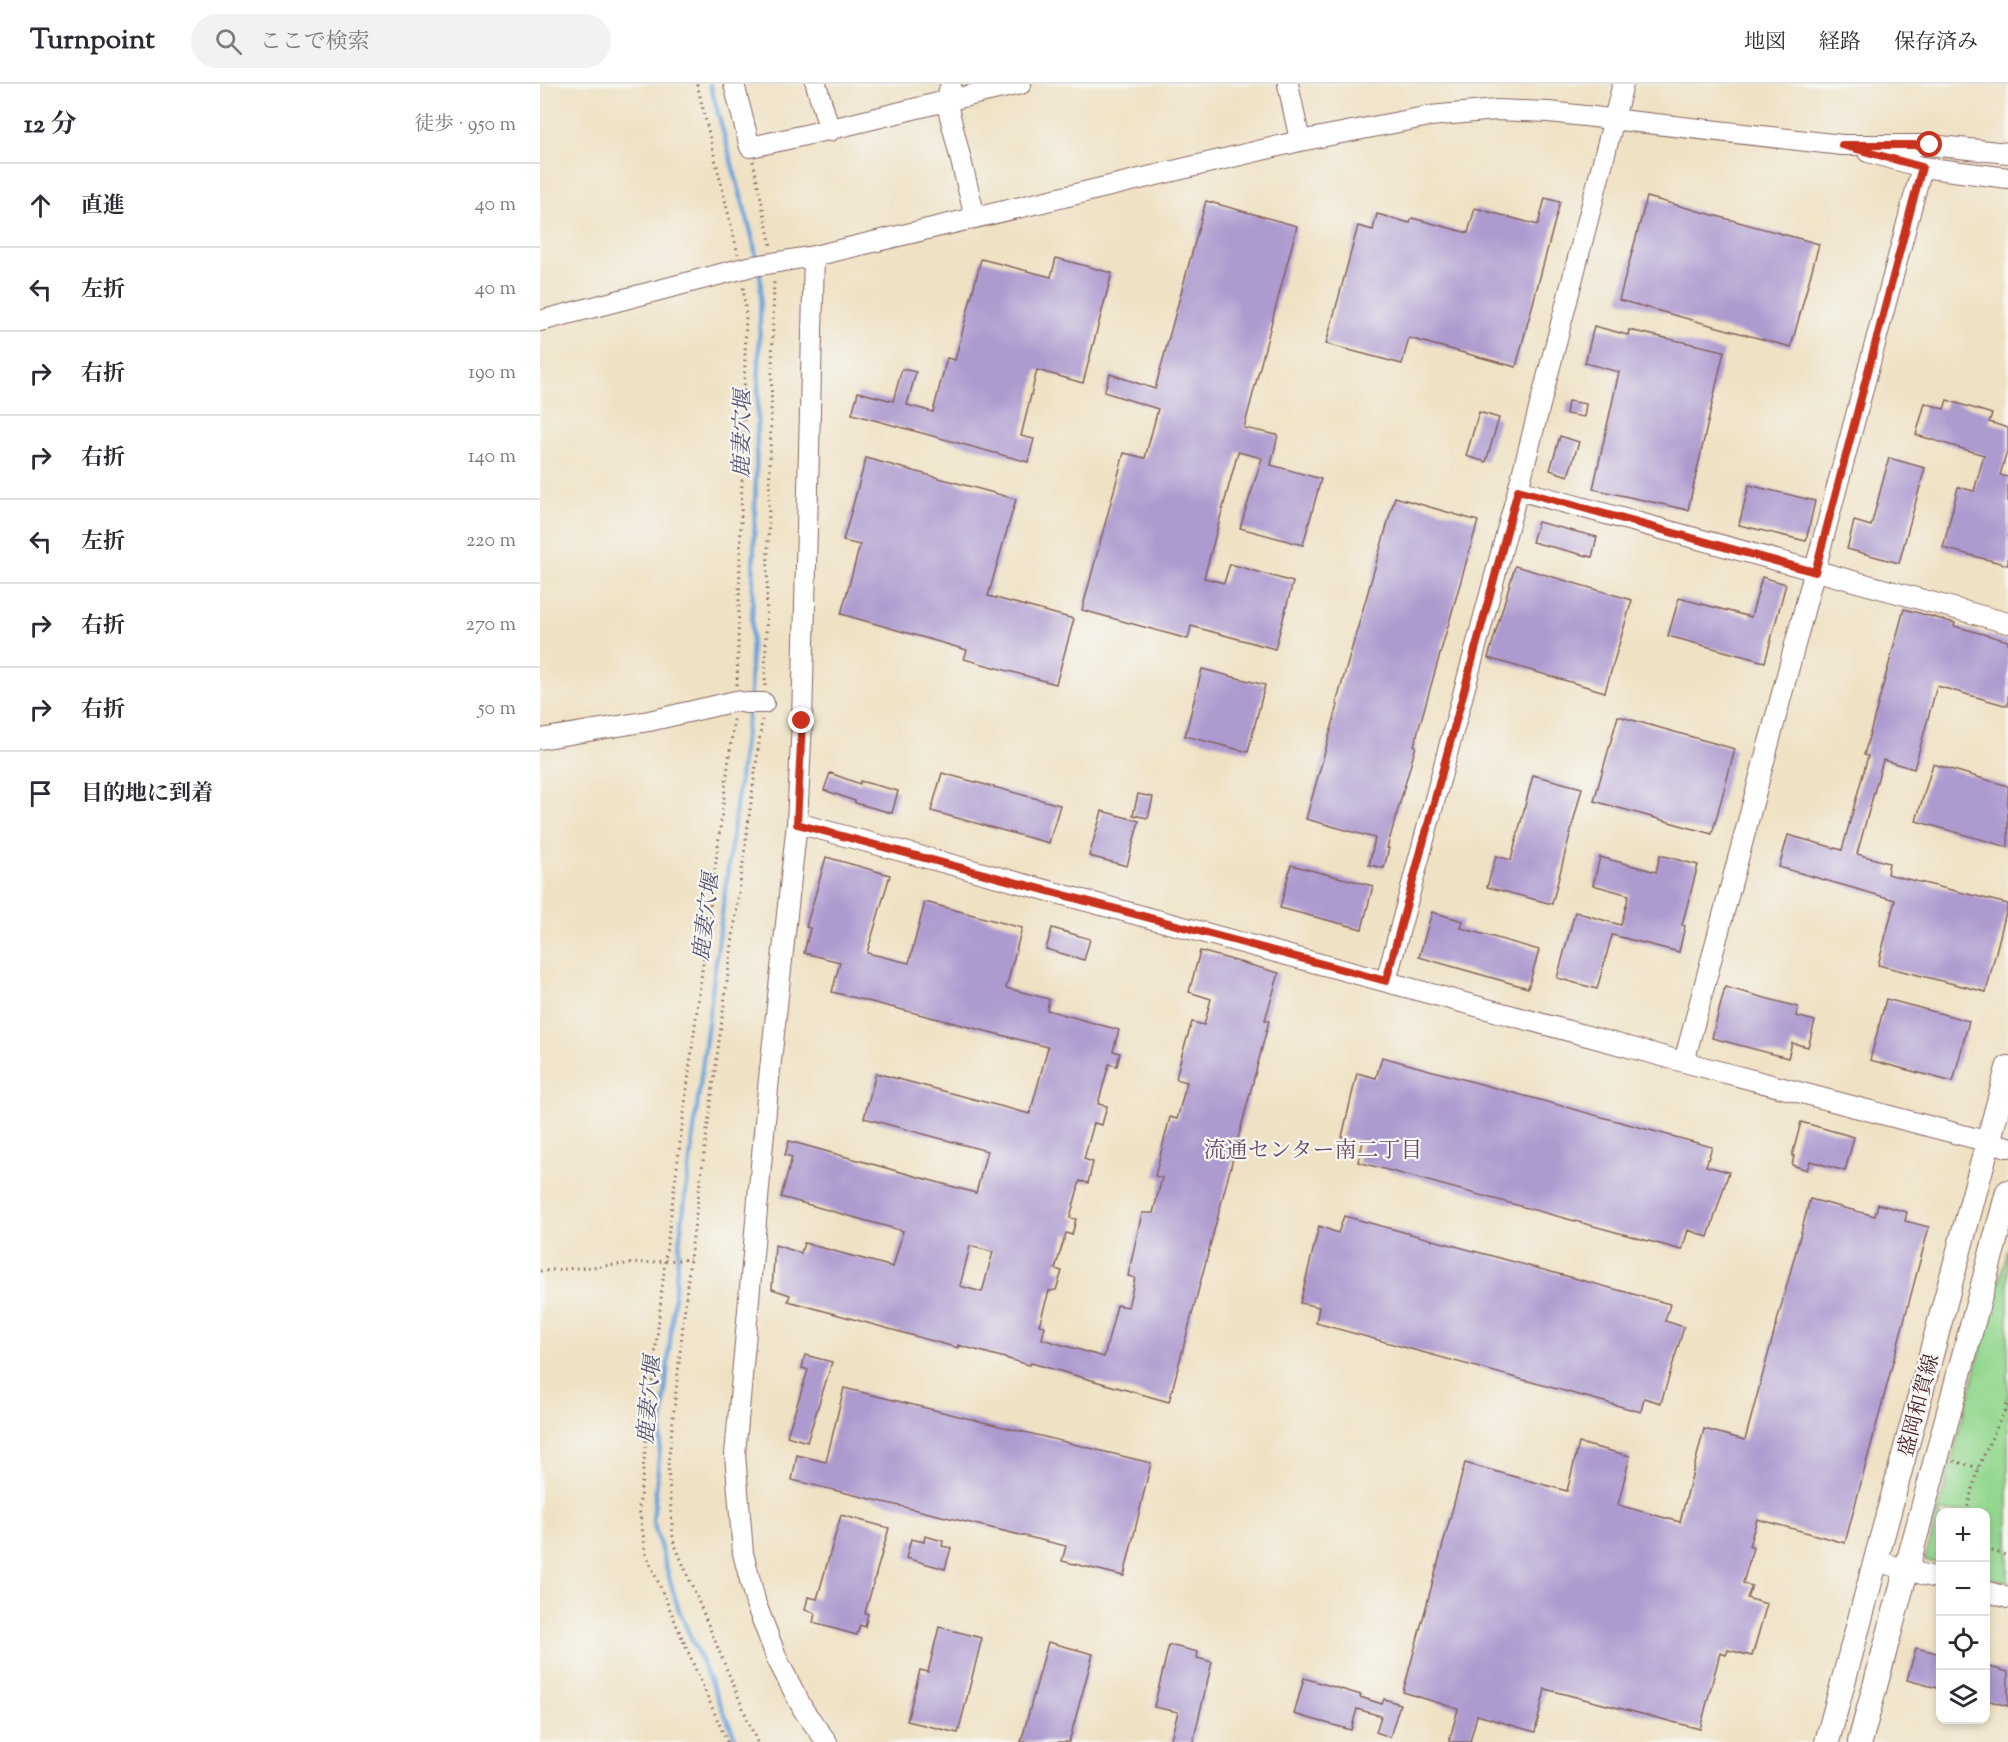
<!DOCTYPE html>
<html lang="ja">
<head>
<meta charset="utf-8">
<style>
  body { margin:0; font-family:"Sorts Mill Goudy","Noto Serif JP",serif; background:#f2f2f3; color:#2b2b33 }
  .controls { position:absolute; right:18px; bottom:18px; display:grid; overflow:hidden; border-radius:12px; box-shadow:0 3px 9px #0003 }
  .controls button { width:54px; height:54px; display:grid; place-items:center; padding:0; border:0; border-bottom:2px solid #e1e1e2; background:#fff; color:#2b2b33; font:30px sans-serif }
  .stop { position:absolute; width:18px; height:18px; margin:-14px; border:4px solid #c8321e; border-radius:50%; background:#fff }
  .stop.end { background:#c8321e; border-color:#fff; box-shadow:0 2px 6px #0008 }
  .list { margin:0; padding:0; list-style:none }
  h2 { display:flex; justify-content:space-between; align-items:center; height:78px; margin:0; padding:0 24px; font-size:26px }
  h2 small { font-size:20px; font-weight:400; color:#7c7c81 }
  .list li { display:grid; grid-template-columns:39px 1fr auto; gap:18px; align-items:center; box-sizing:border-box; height:84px; padding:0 24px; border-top:2px solid #e1e1e2 }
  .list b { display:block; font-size:22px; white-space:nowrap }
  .list em { font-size:20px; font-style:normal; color:#7c7c81 }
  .icon { flex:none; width:33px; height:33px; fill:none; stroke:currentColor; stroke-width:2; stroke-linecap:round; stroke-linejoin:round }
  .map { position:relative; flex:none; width:1468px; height:1658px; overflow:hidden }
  header { display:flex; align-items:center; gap:36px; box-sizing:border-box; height:84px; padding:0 30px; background:#fff; border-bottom:2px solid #e1e1e2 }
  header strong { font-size:28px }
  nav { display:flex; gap:33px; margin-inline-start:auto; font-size:21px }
  .search { width:420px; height:54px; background:#f2f2f3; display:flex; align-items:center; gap:15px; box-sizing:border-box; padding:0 21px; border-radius:33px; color:#7c7c81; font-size:22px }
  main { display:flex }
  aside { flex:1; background:#fff }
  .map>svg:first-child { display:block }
  .green { fill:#94d890; stroke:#6f7c5e; stroke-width:1.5 }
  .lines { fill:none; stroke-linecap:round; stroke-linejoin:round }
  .stream { stroke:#6aa3d9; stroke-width:4.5 }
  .building { fill:#ad9acf; fill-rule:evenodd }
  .minor-casing { stroke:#846360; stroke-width:22 }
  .major-casing { stroke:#846360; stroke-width:26 }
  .path { stroke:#846360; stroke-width:3; stroke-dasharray:1.5 4.5; stroke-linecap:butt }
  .minor { stroke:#fff; stroke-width:20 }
  .major { stroke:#fff; stroke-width:24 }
  .route { stroke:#c8321e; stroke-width:8 }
  .labels { text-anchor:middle; stroke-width:4.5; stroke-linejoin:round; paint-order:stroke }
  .street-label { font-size:21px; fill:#4a1f2b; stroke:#f6f6f2 }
  .water-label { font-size:22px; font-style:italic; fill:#575471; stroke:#f6f6f2 }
  .neighbourhood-label { font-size:22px; fill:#6d4a64; stroke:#f6f6f2 }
</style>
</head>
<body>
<header>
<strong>Turnpoint</strong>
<div class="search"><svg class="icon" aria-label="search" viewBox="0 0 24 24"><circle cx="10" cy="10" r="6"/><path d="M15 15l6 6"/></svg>ここで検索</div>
<nav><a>地図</a><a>経路</a><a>保存済み</a></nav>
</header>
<main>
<aside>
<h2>12 分<small>徒歩 · 950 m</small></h2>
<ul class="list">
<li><svg class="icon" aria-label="ahead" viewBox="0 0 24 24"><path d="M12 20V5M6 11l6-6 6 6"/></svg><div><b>直進</b></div><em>40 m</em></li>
<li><svg class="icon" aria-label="left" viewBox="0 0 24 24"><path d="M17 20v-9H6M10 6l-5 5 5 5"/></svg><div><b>左折</b></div><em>40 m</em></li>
<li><svg class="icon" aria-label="right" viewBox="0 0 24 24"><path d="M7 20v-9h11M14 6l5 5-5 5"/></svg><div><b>右折</b></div><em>190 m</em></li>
<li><svg class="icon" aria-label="right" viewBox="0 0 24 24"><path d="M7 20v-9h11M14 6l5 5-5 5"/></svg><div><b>右折</b></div><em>140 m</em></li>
<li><svg class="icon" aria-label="left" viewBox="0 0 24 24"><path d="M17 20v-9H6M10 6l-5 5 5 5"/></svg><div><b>左折</b></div><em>220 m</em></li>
<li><svg class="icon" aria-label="right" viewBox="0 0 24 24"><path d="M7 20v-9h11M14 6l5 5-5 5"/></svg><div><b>右折</b></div><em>270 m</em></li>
<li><svg class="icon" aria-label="right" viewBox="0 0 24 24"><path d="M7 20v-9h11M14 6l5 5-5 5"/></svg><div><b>右折</b></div><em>50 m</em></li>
<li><svg class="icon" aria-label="arrive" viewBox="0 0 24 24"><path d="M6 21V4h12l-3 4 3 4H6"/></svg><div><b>目的地に到着</b></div></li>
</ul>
</aside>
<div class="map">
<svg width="1468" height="1658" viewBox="0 0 1468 1658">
  <rect width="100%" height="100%" fill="#f6f6f2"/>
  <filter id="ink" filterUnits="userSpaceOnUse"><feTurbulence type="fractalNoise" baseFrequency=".0167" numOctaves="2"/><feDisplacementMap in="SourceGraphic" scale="12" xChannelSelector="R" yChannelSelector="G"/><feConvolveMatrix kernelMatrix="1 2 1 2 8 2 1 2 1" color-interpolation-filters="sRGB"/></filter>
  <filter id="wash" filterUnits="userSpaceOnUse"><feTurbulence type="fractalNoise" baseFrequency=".008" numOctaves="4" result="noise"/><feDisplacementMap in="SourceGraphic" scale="24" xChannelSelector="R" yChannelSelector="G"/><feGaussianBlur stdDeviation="1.35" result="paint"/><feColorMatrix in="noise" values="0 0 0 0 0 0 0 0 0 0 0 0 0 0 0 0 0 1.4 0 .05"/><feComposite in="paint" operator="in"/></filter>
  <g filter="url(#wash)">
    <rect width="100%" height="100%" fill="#efe1c3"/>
    <path class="green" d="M1468 1165V1498L1446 1492V1428H1400V1480L1385 1476Z"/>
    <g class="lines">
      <path class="stream" d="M170 0 213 156 217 178
        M210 615 221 198 219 186
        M197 1658 138 1524 113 1437 139 1162 209 623"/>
    </g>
    <g id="blocks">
      <path class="building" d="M1107 113 1279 160 1251 263 1079 216Z
        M1005 114 1020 118 976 283 869 254 862 280 786 260 818 142 833 146 837 130 870 139 872 134 928 149 935 124 998 141Z
        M666 117 757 142 704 344 738 351 731 381 781 395 763 461 700 444 722 374 698 368 664 494 684 499 690 480 753 498 735 565 651 542 648 555 542 526 584 369 605 374 618 325 564 308 570 290 615 305Z
        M516 174 572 189 543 299 497 286 481 352 494 355 488 378 312 330 318 308 353 317 362 285 376 288 367 321 393 328 407 274 415 276 441 175 511 193Z
        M1054 242 1088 251 1089 246 1184 267 1148 426 1053 405 1079 288 1045 279Z
        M1407 316 1452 330 1449 338 1468 344V365L1460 391 1468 393V481L1403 464 1418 403 1434 407 1444 371 1376 351 1385 319 1404 325Z
        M1028 317 1046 320 1044 333 1026 330Z
        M939 328 959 334 946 378 926 372Z
        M1020 352 1039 358 1028 392 1010 386Z
        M326 374 476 415 448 512 534 535 516 600 424 575 427 566 301 530 320 461 303 457Z
        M1349 374 1385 384 1359 479 1307 465 1314 437 1331 442Z
        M1209 401 1275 417 1266 457 1199 441Z
        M855 413 938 437 874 661 876 662 847 764H849L844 784 829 781 835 754 766 735 798 621 796 620Z
        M998 438 1057 453 1052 473 992 458Z
        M975 482 1092 516 1065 608 948 574Z
        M1222 493 1246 500 1225 578 1128 552 1139 514 1211 533Z
        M1364 525 1415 539 1414 542 1468 557V622L1397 602 1374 685 1343 676 1317 770 1349 779 1347 790 1468 820 1446 908 1338 881 1355 816 1239 783 1248 751 1302 766 1328 672 1324 671Z
        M662 585 725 601 708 668 645 652Z
        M1078 632 1195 665 1172 750 1054 717Z
        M1393 680 1468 702V763L1376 737Z
        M290 689 320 700V697L358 707 352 729 315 719V717L284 706Z
        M402 689 520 721 509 759 391 727Z
        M993 691 1042 704 1012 820 947 803 956 772 971 776Z
        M598 710 613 713 608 734 593 731Z
        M562 727 599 737 587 782 549 772Z
        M1120 771 1158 781 1142 841 1145 842 1139 868 1072 851 1057 905 1017 894 1035 828 1081 841 1089 811 1053 801 1060 773 1116 788Z
        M286 773 350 791 327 869 369 879 385 818 482 844 466 904 509 915 507 926 579 946 573 967 580 969 577 982 569 980 558 1020 567 1022 562 1041 554 1039 544 1075 553 1078 548 1099 540 1097 530 1134 536 1135 532 1151 526 1149 515 1185 522 1187 516 1206 509 1207 499 1241 505 1242 502 1255 564 1273 577 1221 588 1223 595 1194 588 1192 602 1129H613L622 1094 615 1092 630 1033 637 1035 647 998 636 995 642 970 652 938 664 941 671 915 649 908 660 867 739 889 725 936 729 937 629 1318 491 1279 490 1281 418 1261V1264L248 1217 250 1211 232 1205 235 1161 261 1169 264 1159 353 1183 363 1147 241 1113 252 1073 245 1071 249 1057 436 1109 447 1067 324 1034 336 989 490 1030 508 963 292 908 300 878 264 869 270 844 266 843ZM430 1162 453 1168 442 1208 420 1202Z
        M751 781 833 802 822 845 740 824Z
        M892 828 923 837 921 844 999 866 988 904 879 873Z
        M512 844 550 855 544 876 506 865Z
        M1185 903 1258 923 1256 932 1275 937 1268 963 1252 959 1248 974 1172 954Z
        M1346 915 1429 937 1413 998 1330 976Z
        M842 973 1172 1063 1166 1082 1189 1088 1168 1153 1148 1146 1142 1166 818 1078 823 1058 802 1053 817 989 836 994Z
        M1261 1038 1314 1053 1305 1087 1270 1077 1267 1086 1252 1081 1254 1072H1252Z
        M1270 1115 1335 1132 1338 1120 1367 1128 1365 1137 1389 1143 1305 1459 1217 1435 1209 1462 1213 1464 1203 1499 1212 1502 1207 1514 1227 1520 1212 1572 1188 1566 1186 1571 1180 1569 1160 1645 1005 1605 995 1648 937 1631 930 1658H909L918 1625 863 1608 925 1379 1027 1407 1039 1359 1090 1372 1078 1421 1140 1438 1164 1345 1205 1356Z
        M804 1132 1130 1220 1125 1237 1144 1243 1121 1319 1104 1314 1101 1328 776 1239 779 1223 760 1219 779 1142 798 1149Z
        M265 1271 292 1278 267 1358 247 1352 268 1286 262 1284Z
        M304 1304 611 1379 584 1492 522 1477 526 1462 252 1396 257 1371 286 1378Z
        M301 1431 349 1444 325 1529 328 1530 325 1543 320 1541 317 1551 273 1539 275 1529 265 1526 268 1513 277 1515Z
        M385 1452 403 1457 402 1462 411 1464 405 1485 366 1474 371 1455 384 1458Z
        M399 1543 442 1554 418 1649 367 1637 380 1586 388 1588Z
        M508 1558 553 1570 529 1658H481Z
        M629 1561 658 1568 657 1574 672 1578 653 1658H630L638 1628 614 1623Z
        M1376 1564 1401 1570V1605L1367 1596Z
        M1446 1582 1468 1588V1622L1446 1616Z
        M764 1594 821 1611 820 1613 842 1620 844 1615 860 1620 850 1653 836 1648 841 1632 817 1625 811 1646 754 1630Z"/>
    </g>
  </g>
  <g filter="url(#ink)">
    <use href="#blocks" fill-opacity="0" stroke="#846360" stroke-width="1.5"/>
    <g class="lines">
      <defs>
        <path id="minor" d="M194 0 210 63C301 45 390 19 481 0
          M276 0 290 47
          M411 0 406 16 435 133
          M748 0 760 57
          M1328 68 1382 83 1468 94
          M274 172 262 637 257 739 228 1004 195 1370 203 1469 216 1520 238 1577 264 1627 287 1658
          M0 237 208 183 274 172 760 57 890 32 956 26 1009 28 1302 61H1390L1468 69
          M978 406 1468 539
          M0 655 109 637 196 617 206 619H224
          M257 739 1144 978 1468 1063
          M846 897 978 406 1083 0
          M1144 978 1382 83
          M1336 1477 1400 1495
          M1446 1507 1468 1514"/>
        <path id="major" d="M1287 1658 1468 984
          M1320 1658 1468 1108"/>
      </defs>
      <use href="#minor" class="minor-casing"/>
      <use href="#major" class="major-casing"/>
      <path class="path" d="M157 0 198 170
        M213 77 231 162
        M197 601 206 233 203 200
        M225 602 234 195
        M0 1187 150 1175
        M1414 1377 1438 1384
        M1429 1428 1427 1425 1438 1384 1468 1319
        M1446 1465 1468 1472
        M187 1658 106 1470 99 1424 125 1177 194 635
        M217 1658 133 1456 128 1382 150 1175 222 636"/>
      <use href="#minor" class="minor"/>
      <use href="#major" class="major"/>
    </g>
  </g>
  <g class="lines" filter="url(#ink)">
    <path class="route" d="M262 637 257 740 846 897 978 406 1275 488 1382 83 1302 61H1390"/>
  </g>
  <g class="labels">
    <g class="street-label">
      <text transform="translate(1378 1321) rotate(-75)" y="7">盛岡和賀線</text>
    </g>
    <g class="water-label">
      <text transform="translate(201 350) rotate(-89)" y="8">鹿妻穴堰</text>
      <text transform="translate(165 833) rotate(-83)" y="8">鹿妻穴堰</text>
      <text transform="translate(108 1316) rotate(-85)" y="8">鹿妻穴堰</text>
    </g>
    <g class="neighbourhood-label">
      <text x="773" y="1073">流通センター南二丁目</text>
    </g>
  </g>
</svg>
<div class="controls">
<button>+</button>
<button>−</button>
<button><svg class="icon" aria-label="locate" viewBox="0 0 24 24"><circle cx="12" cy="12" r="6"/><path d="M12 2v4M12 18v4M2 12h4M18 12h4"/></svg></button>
<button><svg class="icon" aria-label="layers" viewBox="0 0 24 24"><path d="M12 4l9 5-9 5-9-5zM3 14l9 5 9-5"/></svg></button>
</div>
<div class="stop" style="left:1390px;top:61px"></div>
<div class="stop end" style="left:262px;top:637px"></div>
</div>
</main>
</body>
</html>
